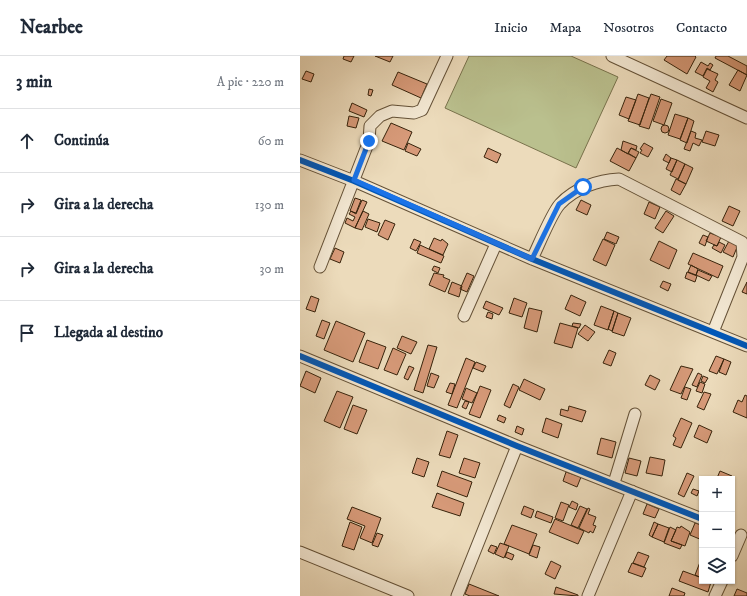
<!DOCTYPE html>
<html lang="es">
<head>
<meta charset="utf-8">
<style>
  body { margin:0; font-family:"IM FELL DW Pica",serif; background:#f6f6f7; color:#1f2937 }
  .controls { position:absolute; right:12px; bottom:12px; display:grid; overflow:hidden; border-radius:0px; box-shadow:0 1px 3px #0004 }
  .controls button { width:36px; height:36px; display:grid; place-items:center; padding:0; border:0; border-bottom:1px solid #e0e1e3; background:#fff; color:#1f2937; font:20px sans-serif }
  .stop { position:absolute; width:12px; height:12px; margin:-9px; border:3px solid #1a73e8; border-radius:50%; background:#fff }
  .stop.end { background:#1a73e8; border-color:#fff; box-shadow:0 1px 4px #0008 }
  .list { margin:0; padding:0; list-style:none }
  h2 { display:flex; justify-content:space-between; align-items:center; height:52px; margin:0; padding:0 16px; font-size:17px }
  h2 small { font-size:13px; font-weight:400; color:#747a83 }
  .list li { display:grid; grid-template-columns:26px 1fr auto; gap:12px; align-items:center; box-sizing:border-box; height:64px; padding:0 16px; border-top:1px solid #e0e1e3 }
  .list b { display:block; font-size:15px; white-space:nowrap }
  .list em { font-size:13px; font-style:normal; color:#747a83 }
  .icon { flex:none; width:22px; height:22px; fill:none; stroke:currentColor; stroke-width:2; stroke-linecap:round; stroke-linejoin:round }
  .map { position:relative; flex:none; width:447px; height:540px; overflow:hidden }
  header { display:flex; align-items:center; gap:24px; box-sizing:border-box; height:56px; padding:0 20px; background:#fff; border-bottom:1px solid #e0e1e3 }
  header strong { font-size:19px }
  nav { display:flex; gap:22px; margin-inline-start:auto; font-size:14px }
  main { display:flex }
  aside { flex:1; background:#fff }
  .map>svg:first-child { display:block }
  .green { fill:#bac08e; stroke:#78724c }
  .building { fill:#d79a79; stroke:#37230b }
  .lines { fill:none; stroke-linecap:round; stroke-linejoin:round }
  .minor-casing { stroke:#645137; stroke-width:13 }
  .minor { stroke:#f3e8d3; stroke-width:11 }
  .cycleway-casing { stroke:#f3e8d3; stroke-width:8 }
  .cycleway { stroke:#0057b8; stroke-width:6 }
  .route { stroke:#1a73e8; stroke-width:5 }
</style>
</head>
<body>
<header>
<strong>Nearbee</strong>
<nav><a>Inicio</a><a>Mapa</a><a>Nosotros</a><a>Contacto</a></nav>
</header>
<main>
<aside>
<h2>3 min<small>A pie · 220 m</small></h2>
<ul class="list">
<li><svg class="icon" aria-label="ahead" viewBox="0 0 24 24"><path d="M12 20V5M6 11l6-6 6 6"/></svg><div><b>Continúa</b></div><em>60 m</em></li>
<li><svg class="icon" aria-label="right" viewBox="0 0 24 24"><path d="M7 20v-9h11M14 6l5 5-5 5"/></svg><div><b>Gira a la derecha</b></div><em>130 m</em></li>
<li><svg class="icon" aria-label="right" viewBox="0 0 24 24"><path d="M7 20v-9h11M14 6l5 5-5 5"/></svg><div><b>Gira a la derecha</b></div><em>30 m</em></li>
<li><svg class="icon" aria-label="arrive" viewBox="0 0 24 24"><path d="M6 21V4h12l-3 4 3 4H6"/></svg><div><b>Llegada al destino</b></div></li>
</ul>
</aside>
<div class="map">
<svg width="447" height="540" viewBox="0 0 447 540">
  <rect width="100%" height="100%" fill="#ecdbbb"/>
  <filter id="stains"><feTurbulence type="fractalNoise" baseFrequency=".005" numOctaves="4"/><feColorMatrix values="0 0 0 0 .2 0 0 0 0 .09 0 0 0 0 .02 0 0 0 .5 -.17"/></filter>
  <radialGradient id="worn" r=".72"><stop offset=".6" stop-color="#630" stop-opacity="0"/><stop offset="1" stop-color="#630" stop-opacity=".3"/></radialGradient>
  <path class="green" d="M169 0H271L318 21 276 112 145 52Z"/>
  <path class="building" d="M44 0H54L51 6 43 3Z
    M75 0H93L90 6Z
    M367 0H395L396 1 387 18 364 4Z
    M416 0H428L447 10V19L415 2Z
    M401 6 408 10 410 7 413 9 410 14 407 12 403 20 395 16Z
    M407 13 418 18 415 24 418 26 413 36 406 32 410 25 403 21Z
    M438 14 447 19 440 35 429 29Z
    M6 15 14 18 11 26 2 23Z
    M98 16 127 28 121 42 92 29Z
    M69 33 73 34 71 40 68 39Z
    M338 38 349 42 340 69 328 65Z
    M351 38 360 41 349 73 339 70Z
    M326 41 336 44 329 63 319 59Z
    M361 43 372 47 364 69 353 65Z
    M52 47 67 54 64 61 49 55Z
    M375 58 388 62 380 83 368 79Z
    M49 60 59 62 56 72 47 70Z
    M388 62 394 65 387 87 380 84Z
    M91 67 112 76 104 94 82 85Z
    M361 73a4 4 0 1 1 8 0a4 4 0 1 1-8 0Z
    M391 75 396 77 395 82 402 84 399 90 393 87 390 95 384 93Z
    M406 75 419 79 415 90 402 86Z
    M323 85 337 90 336 94 331 92 328 98 321 94Z
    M108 87 121 93 117 100 105 95Z
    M344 87 353 92 348 101 340 97 342 94 340 93Z
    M188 92 201 98 197 107 184 101Z
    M317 92 336 102 329 115 310 105Z
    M331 92 339 96 336 102 328 97Z
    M366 98 371 102 369 107 363 104Z
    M371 102 377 104 372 116 366 113Z
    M377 104 385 108 378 123 370 119Z
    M385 108 393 112 386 128 378 124Z
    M376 123 386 128 380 139 371 134Z
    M55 142 61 144 56 157 50 155Z
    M62 144 67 146 55 172 45 167 47 162 53 165 55 161 49 158 51 155 56 158Z
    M281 144 291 149 287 159 276 154Z
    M349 146 360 151 355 163 344 158Z
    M429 150 440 155 433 170 422 165Z
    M63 155 69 158 62 174 55 172Z
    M366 155 374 160 363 177 355 172Z
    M68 163 80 167 77 176 65 171Z
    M85 164 95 168 88 184 78 179Z
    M307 176 319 181 316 188 304 183Z
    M410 177 421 181 417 190 406 185Z
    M403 179 408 181 405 190 399 187Z
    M134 182 141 185 142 183 148 188 143 199 129 193Z
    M114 183 121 186 116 195 110 192Z
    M303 183 315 189 306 210 293 204Z
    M359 185 377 194 369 213 350 204Z
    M429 185 438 189 433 201 423 196Z
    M419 186 425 189 421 197 412 192 414 189 417 190Z
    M120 189 144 200 141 207 117 197Z
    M35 192 44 196 40 207 30 203Z
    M393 197 423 210 418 222 388 208Z
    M391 209 398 213 396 219 388 216Z
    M134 210 140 212 138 217 132 214Z
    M398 214 412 220 409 225 396 219Z
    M387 216 397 220 395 226 385 222Z
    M134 217 144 219 143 221 150 224 145 236 129 229Z
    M167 217 174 220 167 236 160 233Z
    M363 225 371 228 368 235 360 231Z
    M152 226 162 230 159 241 148 237Z
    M447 226V238L442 236Z
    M271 239 286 246 280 260 265 253Z
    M11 240 19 243 15 256 6 253Z
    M214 242 227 247 222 261 209 257Z
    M186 245 203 252 199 259 183 252Z
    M301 250 314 255 308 274 294 269Z
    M229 252 242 255 237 276 224 272Z
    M314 255 318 257 312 275 308 273Z
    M188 256 193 258 192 263 186 261Z
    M318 257 331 262 324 280 312 276Z
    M22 264 30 267 24 283 16 280Z
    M36 265 65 277 53 306 24 294Z
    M260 267 278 272 272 292 254 287Z
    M273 267 281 268 279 272 272 270Z
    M285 269 295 276 288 285 278 278Z
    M102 280 117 286 111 298 97 292Z
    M67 284 86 291 78 313 59 306Z
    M128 289 137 291 123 337 114 334Z
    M93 292 106 298 97 319 84 314Z
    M309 294 316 297 311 310 303 307Z
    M416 300 424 303 417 318 409 315Z
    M166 302 175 306 157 352 148 349Z
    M424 303 431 306 426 319 419 316Z
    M176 306 186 310 183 316 173 312Z
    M109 310 114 312 108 324 104 322Z
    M381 310 393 313 381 338 370 334Z
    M6 315 21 322 15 337 0 330Z
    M131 317 139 320 134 332 127 330Z
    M398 317 402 319 397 331 392 329Z
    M350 319 360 324 355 334 345 329Z
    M403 320 408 322 405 327 401 325Z
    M224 323 245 333 240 344 219 334Z
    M400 326 405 328 402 337 396 335Z
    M150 327 155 328 152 338 146 336Z
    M213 328 219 331 210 352 204 349Z
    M180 330 191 334 180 362 169 358Z
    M385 331 391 333 387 344 381 342Z
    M166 332 177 337 172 347 162 343Z
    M37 335 53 341 40 372 24 365Z
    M404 336 411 338 404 354 397 351Z
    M445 339 447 340V362L433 356 438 344 442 346Z
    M165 345 169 346 166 353 162 351Z
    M53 349 67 354 57 378 44 373Z
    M269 350 286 355 282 366 260 359 261 353 268 355Z
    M199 359 206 362 204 367 197 364Z
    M246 362 262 368 258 382 242 376Z
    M381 362 392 367 381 392 373 389 376 382 373 380Z
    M399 369 412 375 407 387 394 381Z
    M217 370 224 373 222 379 215 376Z
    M147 375 158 379 150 402 139 399Z
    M301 382 316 386 312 402 297 398Z
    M350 401 365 404 362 420 346 417Z
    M117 402 129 406 124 421 112 417Z
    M164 402 180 407 175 422 159 417Z
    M329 402 341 405 337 420 325 417Z
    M142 415 172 426 167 441 137 430Z
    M420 415 432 420 430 423 417 422Z
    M266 416 281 421 277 431 263 425Z
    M387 417 394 420 384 441 378 438Z
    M393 433 399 435 397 440 391 437Z
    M137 437 164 447 160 460 132 451Z
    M272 445 278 448 276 454 269 451Z
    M261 446 269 449 263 465 255 462Z
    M347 448 359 453 355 462 343 458Z
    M224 450 234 454 231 462 221 458Z
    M280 450 287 453 278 472 271 469Z
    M52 451 81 462 72 487 60 482 65 470 47 463Z
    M288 452 290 453 288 458 296 461 293 469 296 470 293 477 290 475 289 477 279 472Z
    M237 455 253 461 251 467 235 461Z
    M255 463 284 475 278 488 249 476Z
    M50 466 62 471 54 494 42 490Z
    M354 466 358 468 352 481 349 479Z
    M395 467 402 469V484L390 479Z
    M358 468 369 472 364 486 352 481Z
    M212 469 237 478 229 498 204 488Z
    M381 470 390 476 385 490 371 485 377 471 380 472Z
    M370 471 376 474 371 485 382 489 380 493 364 487Z
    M77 477 83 479 78 491 72 489Z
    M200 487 209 490 204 502 195 498Z
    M191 489 197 491 194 498 188 495Z
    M233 489 240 491 237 502 229 499Z
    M207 496 214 499 212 504 205 501Z
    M338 496 349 500 344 511 333 507Z
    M402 501V522L395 519Z
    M251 505 261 510 255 523 245 518Z
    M332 507 346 512 342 521 328 516Z
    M383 515 402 522V525L411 526 408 536 379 525Z
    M169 528 199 540H170L165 538Z
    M256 531 278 539V540L254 538Z
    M372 532 385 537 384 540H369Z
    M437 533 447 537V540H434Z"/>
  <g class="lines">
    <defs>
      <path id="minor" d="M312 0 447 62
        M0 104 54 125 232 203 447 290
        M232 203C238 191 252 156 260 148 275 132 298 124 319 123L442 186 443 201 413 276
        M20 211 69 85 70 70 80 60 92 55 114 57 122 54 147 0
        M164 260 196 188
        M0 300 217 390 402 463
        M314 427 335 358
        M0 496 108 540
        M432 500 441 479
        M157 540 217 390
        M288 540 332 435
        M415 540 422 525"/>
    </defs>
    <use href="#minor" class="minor-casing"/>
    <use href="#minor" class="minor"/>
    <defs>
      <path id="cycleway" d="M0 104 54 125 232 203 447 290
        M0 300 217 390 402 463"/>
    </defs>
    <use href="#cycleway" class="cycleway-casing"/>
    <use href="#cycleway" class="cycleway"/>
  </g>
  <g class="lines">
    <path class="route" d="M69 85 54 124 232 203 259 148 283 131"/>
  </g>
  <rect width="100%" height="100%" filter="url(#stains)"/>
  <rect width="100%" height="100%" fill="url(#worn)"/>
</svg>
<div class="controls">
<button>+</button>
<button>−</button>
<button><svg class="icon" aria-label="layers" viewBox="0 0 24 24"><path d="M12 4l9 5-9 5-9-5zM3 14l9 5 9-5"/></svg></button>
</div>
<div class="stop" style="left:283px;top:131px"></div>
<div class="stop end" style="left:69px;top:85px"></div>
</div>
</main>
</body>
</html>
